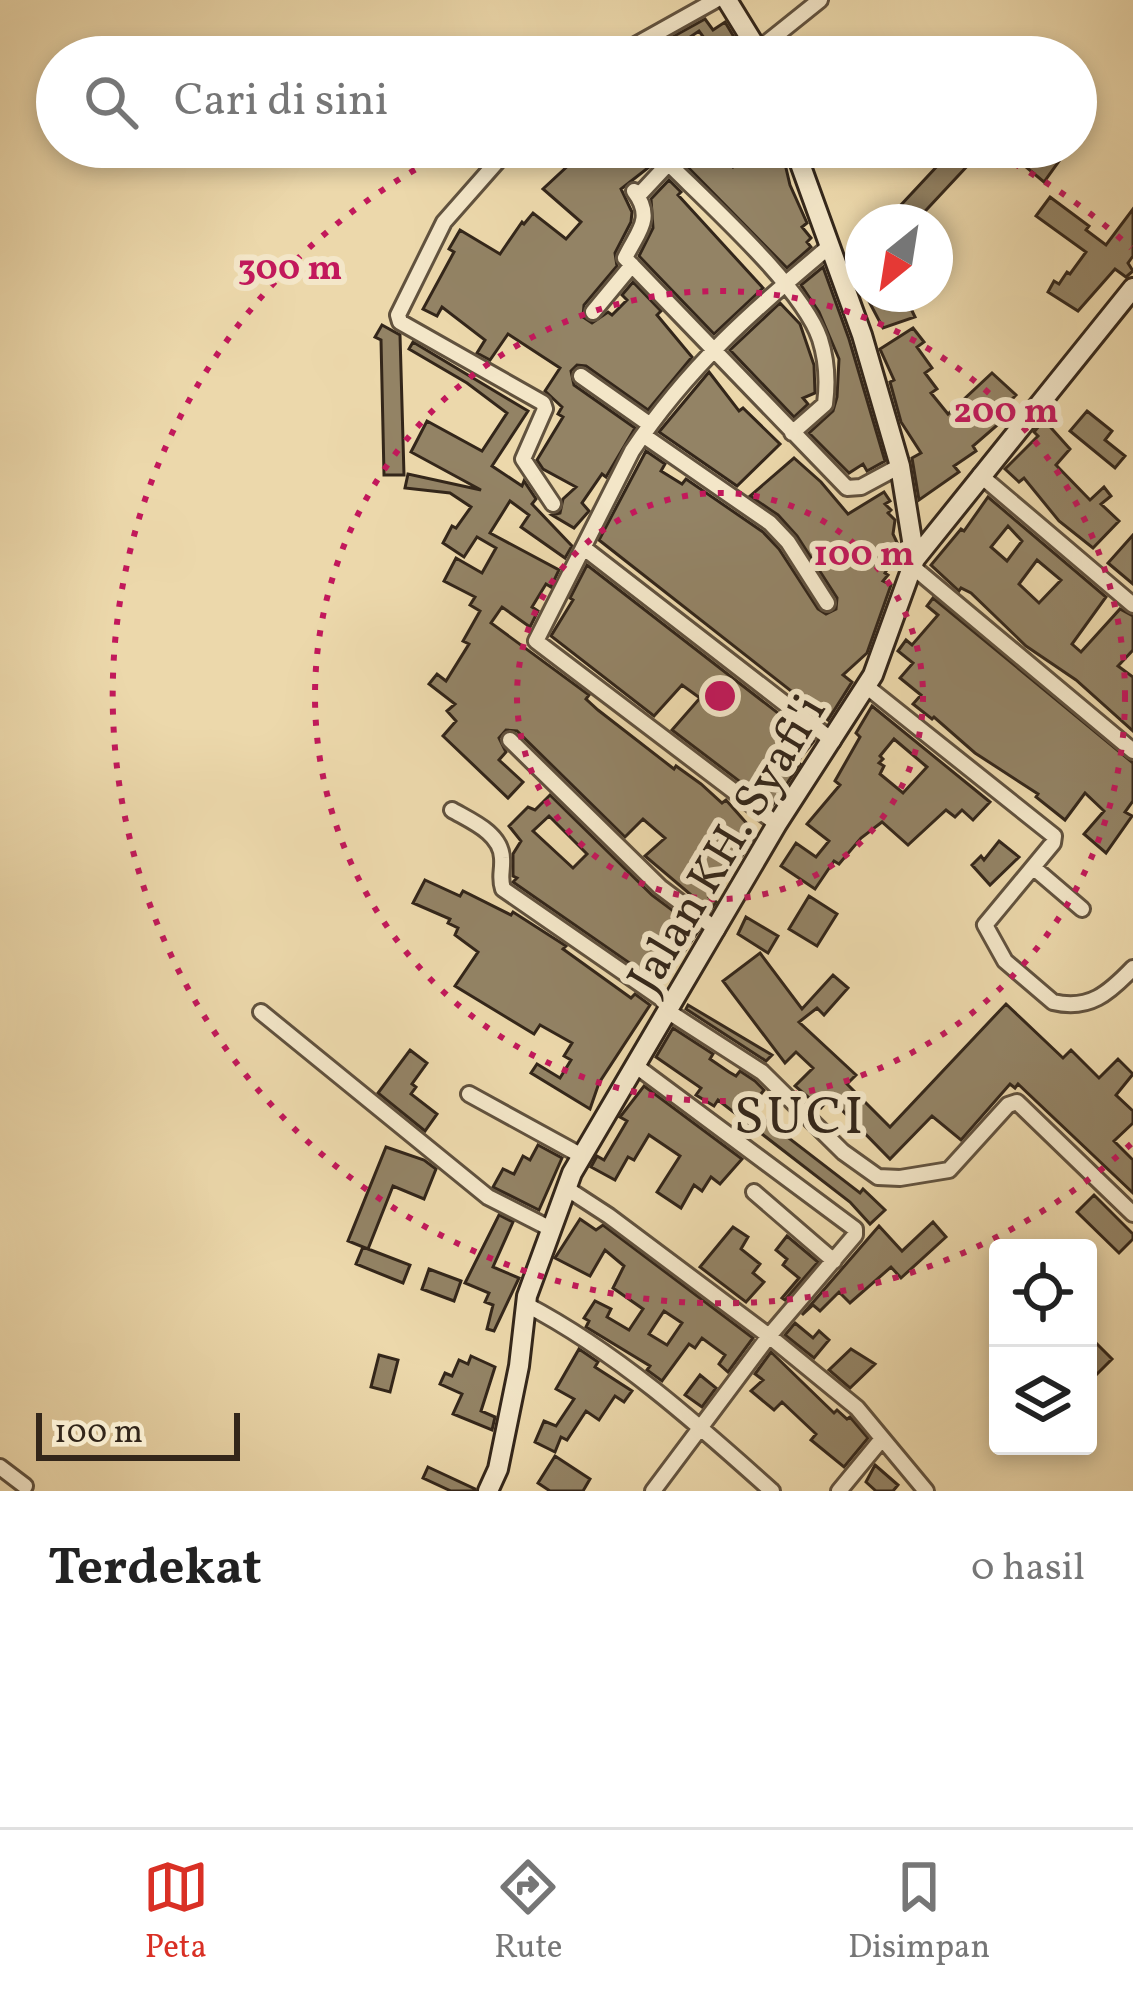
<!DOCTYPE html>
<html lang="id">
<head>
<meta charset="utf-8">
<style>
  body { margin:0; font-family:Vollkorn,serif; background:#f6f6f6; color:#222 }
  .controls { position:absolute; right:36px; bottom:36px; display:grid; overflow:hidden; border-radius:12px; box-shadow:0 6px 18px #0003 }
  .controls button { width:108px; height:108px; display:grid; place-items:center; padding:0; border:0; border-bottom:3px solid #e0e0e0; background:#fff; color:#222; font:60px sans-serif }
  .compass { position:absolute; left:845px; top:204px; width:108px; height:108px; border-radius:50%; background:#fff; box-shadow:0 6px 18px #0003; rotate:210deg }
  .scale { position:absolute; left:36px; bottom:30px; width:204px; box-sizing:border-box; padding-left:12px; border:6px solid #33261a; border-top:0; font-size:33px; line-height:42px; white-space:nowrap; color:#33261a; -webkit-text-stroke:9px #f3e6c8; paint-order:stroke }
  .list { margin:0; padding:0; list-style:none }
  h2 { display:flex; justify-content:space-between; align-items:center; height:156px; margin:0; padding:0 48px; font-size:51px }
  h2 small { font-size:39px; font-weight:400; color:#767676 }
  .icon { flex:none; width:66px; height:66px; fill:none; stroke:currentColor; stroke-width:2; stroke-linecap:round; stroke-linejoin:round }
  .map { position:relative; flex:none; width:1133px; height:1491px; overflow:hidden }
  .search { position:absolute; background:#fff; box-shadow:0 6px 18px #0003; left:36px; right:36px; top:36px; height:132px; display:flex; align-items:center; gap:30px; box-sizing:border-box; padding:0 42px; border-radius:66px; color:#767676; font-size:45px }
  .sheet { height:336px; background:#fff }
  nav { display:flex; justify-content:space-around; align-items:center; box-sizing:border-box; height:168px; border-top:3px solid #e0e0e0; background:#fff; font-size:33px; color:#767676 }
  nav a { display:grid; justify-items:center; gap:6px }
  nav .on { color:#d93025 }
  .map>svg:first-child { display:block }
  .building { fill:#938365; stroke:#33261a; stroke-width:3; fill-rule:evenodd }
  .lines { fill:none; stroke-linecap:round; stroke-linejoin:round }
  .minor-casing { stroke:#61523e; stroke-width:20 }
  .secondary-casing { stroke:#33261a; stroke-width:24 }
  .minor { stroke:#f3e6c8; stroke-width:14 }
  .secondary { stroke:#f3e6c8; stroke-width:18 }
  .ring { fill:none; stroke:#c2185b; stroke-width:6; stroke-dasharray:6 12 }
  .labels { text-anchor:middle; stroke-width:12; stroke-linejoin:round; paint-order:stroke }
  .street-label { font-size:48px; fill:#33261a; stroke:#f3e6c8 }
  .quarter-label { font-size:54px; letter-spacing:3px; fill:#33261a; stroke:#f3e6c8 }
  .centre { fill:#c2185b; stroke:#f3e6c8; stroke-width:6 }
  .ring-label { font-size:36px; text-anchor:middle; font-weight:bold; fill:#c2185b; stroke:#f3e6c8; stroke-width:12; stroke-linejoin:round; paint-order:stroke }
</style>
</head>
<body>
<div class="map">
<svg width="1133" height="1491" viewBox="0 0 1133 1491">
  <rect width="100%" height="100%" fill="#ecd8ab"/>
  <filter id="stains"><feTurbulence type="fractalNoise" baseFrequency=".00167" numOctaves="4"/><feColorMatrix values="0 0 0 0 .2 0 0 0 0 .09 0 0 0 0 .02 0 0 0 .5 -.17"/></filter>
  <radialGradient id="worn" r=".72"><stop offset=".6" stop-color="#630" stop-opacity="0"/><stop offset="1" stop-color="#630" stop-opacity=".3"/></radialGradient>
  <path class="building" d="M705 19 713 30 725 22 746 57H718L699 31 665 54 658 45Z
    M559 147H641L653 164 621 189 632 212 631 222 615 253 617 266 584 305 583 317 592 323 608 312 612 315 627 300 622 295 633 282 661 311 657 315 692 357 648 410 586 366 577 365 571 371 574 385 635 428 606 477 602 474 582 503 589 511 574 528 552 515 560 513 563 499 576 487 543 469 537 460 563 417 558 414 562 407 545 391 560 368 508 334 490 360 477 353 485 340 442 307 437 316 423 309 454 252 449 249 460 230 500 254 522 222 524 224 533 213 566 239 581 222 543 189 573 161Z
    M668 147H714L733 167 759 147H781L790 185 807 223 802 227 811 238 807 242 811 247 787 268Z
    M955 147H985L915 222H885Z
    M1002 147H1054L1048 153 1059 161 1044 182Z
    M669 180 681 192 678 195 763 288 714 334 639 256 653 228 651 199Z
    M1050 197 1089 226 1086 230 1106 245 1133 209V256L1128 263 1133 271 1126 277 1115 269 1078 311 1048 292 1054 281 1059 284 1067 272 1070 274 1086 252 1036 216Z
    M823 267 849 339 885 461 867 471 863 464 849 473 809 433 833 411 837 397 839 359 819 312 801 285Z
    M865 294H904L915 317 883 328Z
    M780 303 800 324 814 365 815 393 803 398 808 404 794 417 730 350Z
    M382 325 400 335 404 475H384L381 340 375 337Z
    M913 328 924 342 917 347 932 368 925 373 937 389 931 393 948 414 992 373 1016 395 1003 409 1009 415 973 446 976 451 954 466 959 472 919 500 912 458 921 453 901 422 890 382 894 380 880 349Z
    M413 342 528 411 492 466 522 486 524 481 536 499 532 504 572 546 565 558 521 527 529 515 510 501 490 533 559 570 551 587 546 584 532 607 538 611 530 627 502 607 491 623 589 695 586 699 598 710 674 769 676 766 701 784 722 803 726 800 756 834 740 859 736 856 722 872 727 876 709 897 716 902 710 911 645 856 665 838 643 819 625 837 517 731 506 730 499 738 506 752 499 760 523 782 508 798 443 736 456 721 447 711 455 704 429 684 437 674 446 681 469 644 463 641 480 611 470 605 475 597 444 581 456 558 482 573 496 548 477 537 464 557 443 543 452 526 456 528 471 507 450 493 405 488 408 474 481 490 411 452 427 421 482 451 507 413 467 383 409 349Z
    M709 372 739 411 743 408 780 444 737 486 659 432Z
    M1087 411 1112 431 1105 440 1125 456 1115 468 1070 431Z
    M1044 420 1070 449 1056 465 1090 500 1104 487 1111 496 1101 504 1119 521 1093 548 1059 521 1024 478 1019 482 1005 469 1038 436 1034 432Z
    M646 451 665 464 661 471 682 484 686 479 763 532 779 549 818 609 826 614 836 609 837 598 797 536 778 515 750 496 794 458 821 482 848 514 884 492 890 501 885 504 891 510 888 513 895 520 893 534 900 549 885 573 888 575 883 581 891 585 867 653 843 675 852 682 828 720 599 540Z
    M988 497 1106 597 1072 644 1081 652 1120 609 1133 616V650L1118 666 1133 677V731L1076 680 1026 646 971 593 961 588 959 591 931 565 961 529 964 531ZM1008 526 1022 541 1007 561 991 547ZM1037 560 1061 580 1039 603 1019 584Z
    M1133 535V584L1108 563Z
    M587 565 814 741 797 762 800 764 772 806 672 730 700 698 682 685 654 716 551 636 573 600 570 598Z
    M933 598 1133 763V801L1125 812 1132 816 1106 853 1084 834 1104 811 1085 793 1065 820 1036 797 1038 794 975 753 934 717 932 719 913 704 921 695 900 678 913 663 898 651 906 640 912 645 938 615 927 606Z
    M872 706 990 802 973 820 962 810 955 817 946 810 908 845 882 822 861 838 839 864 834 861 815 889 781 866 796 843 816 857 829 841 807 824 840 785 835 781 860 737 856 733ZM894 739 927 767 903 793 880 774 884 766 879 763 883 759 880 756Z
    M550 795 652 895 699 930 661 985 513 882 517 878 513 876V854L521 841 509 826 528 807 535 810ZM549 816 587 854 573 868 533 831Z
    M999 841 1019 857 990 885 972 865 981 856 984 860Z
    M425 880 460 896 463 891 511 915 513 912 566 946 563 949 631 998 635 994 650 1005 599 1083 590 1109 531 1073 537 1064 560 1078 571 1060 564 1056 572 1043 540 1025 534 1034 455 986 478 952 455 935 458 928 448 923 450 919 413 903Z
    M809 896 837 914 817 946 789 929Z
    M746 917 778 936 768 953 738 934Z
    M760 953 802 1009 833 975 848 988 824 1015 817 1008 799 1022 856 1075 847 1084 890 1127 1006 1004 1063 1058 1071 1050 1099 1078 1118 1059 1133 1074 1116 1095 1133 1111V1123L1114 1141 1133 1160V1193L1018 1084 1015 1088 1010 1084 961 1140 932 1116 890 1159 830 1098 821 1108 795 1086 813 1068 796 1052 785 1063 723 981Z
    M688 1005 772 1055 766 1061 686 1009Z
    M673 1028 713 1054 710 1059 729 1072 736 1076 740 1071 755 1081 764 1090 750 1108 860 1193 863 1189 885 1210 870 1224 850 1202 718 1100 714 1106 696 1095 701 1088 656 1057Z
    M410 1050 427 1063 412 1084 416 1087 411 1094 437 1114 425 1131 378 1093Z
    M644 1086 742 1159 720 1184 711 1177 702 1191 694 1185 681 1208 657 1192 680 1156 649 1135 634 1160 628 1157 615 1180 591 1167 597 1156 604 1160 627 1121 620 1117Z
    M538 1145 562 1158 539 1210 493 1187 503 1169 514 1174 523 1156 530 1160Z
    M386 1147 424 1160 436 1169 424 1199 393 1186 368 1249 348 1241Z
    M1094 1195 1133 1234V1239L1119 1253 1077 1212Z
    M499 1215 513 1222 493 1267 519 1278 494 1331 487 1329 493 1305 485 1302 489 1293 465 1283Z
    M580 1219 596 1230 603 1225 753 1338 728 1372 719 1364 725 1355 702 1338 695 1348 689 1344 662 1381 647 1370 650 1366 586 1327 589 1321 584 1318 595 1301 611 1309 607 1317 629 1330 643 1309 613 1288 624 1266 605 1250 590 1276 555 1258ZM664 1311 682 1323 667 1345 649 1334Z
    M933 1222 946 1237 901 1278 891 1267 850 1303 839 1292 820 1311 813 1305 802 1315 879 1226 902 1251Z
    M733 1227 748 1237 741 1249 760 1264 753 1273 764 1282 746 1302 700 1267Z
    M787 1236 818 1262 785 1300 782 1298 799 1278 783 1265 787 1259 776 1250Z
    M363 1247 410 1265 403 1283 356 1264Z
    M429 1269 461 1281 454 1301 422 1289Z
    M795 1323 813 1338 819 1331 829 1340 814 1358 785 1335Z
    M1088 1335 1112 1359 1088 1383Z
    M579 1349 598 1362 595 1367 632 1391 624 1402 615 1396 599 1420 586 1411 567 1440 561 1437 555 1452 535 1442 544 1421 556 1426 574 1399 556 1389Z
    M851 1349 875 1364 850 1388 829 1370Z
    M771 1352 834 1413 837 1410 847 1419 850 1417 868 1438 844 1467 811 1440 816 1434 782 1402 774 1410 751 1391 763 1380 755 1374Z
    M379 1355 398 1360 390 1392 371 1387Z
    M471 1356 495 1367 481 1411 495 1417 492 1430 453 1414 462 1394 440 1384 445 1373 452 1376 459 1360 468 1364Z
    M700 1375 716 1388 702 1407 685 1395Z
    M555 1456 590 1479 583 1491H550L538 1483Z
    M875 1465 898 1485 893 1491H876L866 1482Z
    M428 1467 475 1489V1491H451L423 1478Z"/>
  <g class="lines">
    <defs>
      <path id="minor" d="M759 49 820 0
        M614 57 716 0
        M510 147 444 222 398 315 400 322 543 403 545 409 523 459 553 504
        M652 147C695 192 801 283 820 339 827 361 828 381 825 404L792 433
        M634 191C655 219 637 232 625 258L847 488 861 487 900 466
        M639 195 668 164
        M593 312 632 265
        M581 376 649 424
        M643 435 770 523 788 542 827 603
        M980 475 1133 605
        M584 548 833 741
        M913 567 1133 751
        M866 686 1054 836 1053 843 985 925 1005 961 1053 1002C1089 1011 1109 993 1133 968
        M510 740 660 887 717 930
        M452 810C471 821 501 833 502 858 503 871 499 877 503 889L672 1006
        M777 824 536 641 632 451C688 367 753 310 830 246
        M1034 868 1082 909
        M261 1012 488 1197 551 1229
        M669 1012 762 1072 843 1152 878 1177 900 1178 949 1170 1008 1105 1017 1102 1133 1214
        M636 1066 855 1229V1235L769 1336 653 1491
        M469 1094 582 1156
        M566 1188 609 1216 769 1336 857 1408 926 1491
        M754 1192 834 1261
        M525 1304C617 1352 695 1422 772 1491
        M0 1467 25 1486
        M839 1491 881 1440"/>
      <path id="secondary" d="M727 0 762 57
        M794 147 862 335 900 466 915 559
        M488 1491 498 1469 519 1366 527 1296 572 1173 777 824 873 675 915 559 1133 288"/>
    </defs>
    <use href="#minor" class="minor-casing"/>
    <use href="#secondary" class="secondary-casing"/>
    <use href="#minor" class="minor"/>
    <use href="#secondary" class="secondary"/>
  </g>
  <g class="ring">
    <circle cx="720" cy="696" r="203"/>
    <circle cx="720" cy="696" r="405"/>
    <path d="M1131 1144A608 608 0 1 1 458 147M982 147A608 608 0 0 1 1131 248"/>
  </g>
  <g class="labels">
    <g class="street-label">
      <text transform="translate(725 843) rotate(-59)" y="17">Jalan KH. Syafi'i</text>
    </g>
    <g class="quarter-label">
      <text x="800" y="1133">SUCI</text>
    </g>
  </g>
  <circle cx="720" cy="696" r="18" class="centre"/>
  <g class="ring-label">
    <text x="290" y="279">300 m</text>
    <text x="1006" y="422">200 m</text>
    <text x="864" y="565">100 m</text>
  </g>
  <rect width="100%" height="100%" filter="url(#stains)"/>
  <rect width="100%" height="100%" fill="url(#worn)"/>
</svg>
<div class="controls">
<button><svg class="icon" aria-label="locate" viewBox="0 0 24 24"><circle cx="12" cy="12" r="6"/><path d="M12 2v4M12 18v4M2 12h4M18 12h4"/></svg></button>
<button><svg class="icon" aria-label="layers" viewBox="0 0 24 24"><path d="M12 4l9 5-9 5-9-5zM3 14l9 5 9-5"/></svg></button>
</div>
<svg class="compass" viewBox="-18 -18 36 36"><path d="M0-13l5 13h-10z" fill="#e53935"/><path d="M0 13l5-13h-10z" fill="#767676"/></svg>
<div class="scale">100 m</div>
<div class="search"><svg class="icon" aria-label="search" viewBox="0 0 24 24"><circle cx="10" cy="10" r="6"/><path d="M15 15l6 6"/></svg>Cari di sini</div>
</div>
<section class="sheet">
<h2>Terdekat<small>0 hasil</small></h2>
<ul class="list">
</ul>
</section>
<nav>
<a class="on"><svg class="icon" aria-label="map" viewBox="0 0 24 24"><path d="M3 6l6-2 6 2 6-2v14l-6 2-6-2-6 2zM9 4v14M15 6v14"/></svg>Peta</a>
<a><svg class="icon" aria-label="directions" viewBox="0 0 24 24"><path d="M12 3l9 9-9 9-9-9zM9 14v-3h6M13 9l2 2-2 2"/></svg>Rute</a>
<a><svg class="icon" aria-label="saved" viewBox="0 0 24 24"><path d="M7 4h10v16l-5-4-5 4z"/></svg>Disimpan</a>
</nav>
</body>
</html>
